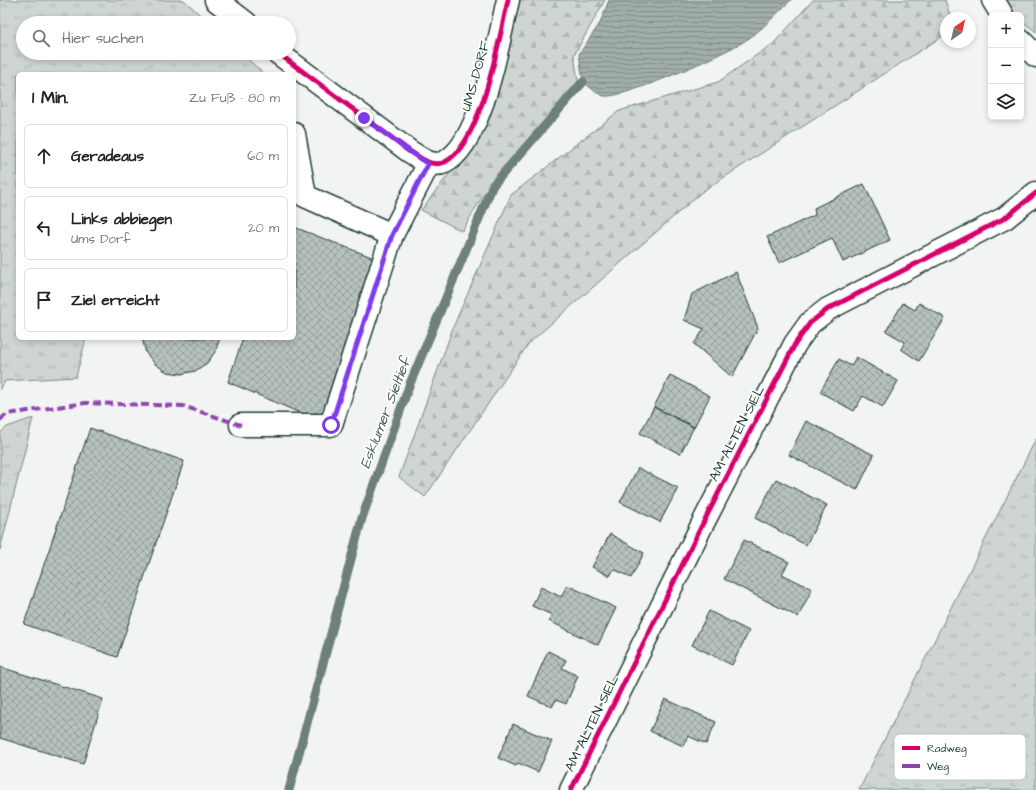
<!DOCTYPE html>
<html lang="de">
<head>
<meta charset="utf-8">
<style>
  body { margin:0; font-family:"Architects Daughter",sans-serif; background:#f2f2f2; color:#222 }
  .controls { position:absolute; right:12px; top:12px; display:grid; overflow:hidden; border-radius:6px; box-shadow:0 2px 6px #0003 }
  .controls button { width:36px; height:36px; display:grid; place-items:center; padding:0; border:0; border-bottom:1px solid #e0e0e0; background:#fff; color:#222; font:20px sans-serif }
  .compass { position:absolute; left:940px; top:12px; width:36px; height:36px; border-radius:50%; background:#fff; box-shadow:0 2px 6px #0003; rotate:34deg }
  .stop { position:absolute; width:12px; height:12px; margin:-9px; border:3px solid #7c3aed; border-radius:50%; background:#fff }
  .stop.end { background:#7c3aed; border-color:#fff; box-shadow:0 1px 4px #0008 }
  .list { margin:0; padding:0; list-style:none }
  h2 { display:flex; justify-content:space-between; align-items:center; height:52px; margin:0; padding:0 16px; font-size:17px }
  h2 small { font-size:13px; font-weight:400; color:#767676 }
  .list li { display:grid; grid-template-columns:26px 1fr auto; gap:12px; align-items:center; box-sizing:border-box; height:64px; margin:0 8px 8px; padding:0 8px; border:1px solid #e0e0e0; border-radius:6px }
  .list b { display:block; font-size:15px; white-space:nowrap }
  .list p { margin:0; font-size:13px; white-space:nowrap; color:#767676 }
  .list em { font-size:13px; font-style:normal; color:#767676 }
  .icon { flex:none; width:22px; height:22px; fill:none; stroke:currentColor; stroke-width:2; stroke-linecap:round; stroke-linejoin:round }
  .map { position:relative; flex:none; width:1036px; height:790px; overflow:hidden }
  .search { position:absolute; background:#fff; box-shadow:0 2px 6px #0003; left:16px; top:16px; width:280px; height:44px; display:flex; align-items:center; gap:10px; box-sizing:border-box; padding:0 14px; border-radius:22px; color:#767676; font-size:15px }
  .panel { position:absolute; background:#fff; box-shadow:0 2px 6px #0003; left:16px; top:72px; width:280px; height:268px; border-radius:6px }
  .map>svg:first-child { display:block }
  .grass { fill:url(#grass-tufts); stroke:#768984 }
  .forest { fill:url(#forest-firs); stroke:#768984 }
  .water { fill:url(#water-rules); stroke:#6d807b }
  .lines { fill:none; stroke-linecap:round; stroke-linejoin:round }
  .stream { stroke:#6d807b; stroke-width:9 }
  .building { fill:url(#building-cross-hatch); stroke:#1f3d34 }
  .minor-casing { stroke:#1f3d34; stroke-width:25 }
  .minor { stroke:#fff; stroke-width:22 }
  .quiet { stroke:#8e44ad; stroke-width:4; stroke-dasharray:8 4; stroke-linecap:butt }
  .cycleway-casing { stroke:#fff; stroke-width:8 }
  .cycleway { stroke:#d6006c; stroke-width:5 }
  .route { stroke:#7c3aed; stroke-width:5 }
  .labels { text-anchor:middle; stroke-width:3.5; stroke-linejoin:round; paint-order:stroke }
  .street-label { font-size:14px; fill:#1f3d34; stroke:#fff }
  .water-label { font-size:15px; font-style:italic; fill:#465f57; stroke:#fff }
  .key { fill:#fff; stroke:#bcc5c2; stroke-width:1 }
  .key-label { font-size:11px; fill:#1f3d34 }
</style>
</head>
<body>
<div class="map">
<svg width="1036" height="790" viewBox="0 0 1036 790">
  <defs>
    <pattern id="grass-tufts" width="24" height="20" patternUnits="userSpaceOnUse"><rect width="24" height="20" fill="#ced5d3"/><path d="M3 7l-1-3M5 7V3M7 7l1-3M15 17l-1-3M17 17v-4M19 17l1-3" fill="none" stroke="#b0b8b6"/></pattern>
    <pattern id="forest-firs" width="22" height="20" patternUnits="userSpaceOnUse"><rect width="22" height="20" fill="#ced5d3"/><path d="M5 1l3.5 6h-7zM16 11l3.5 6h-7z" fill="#b0b8b6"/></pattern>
    <pattern id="water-rules" width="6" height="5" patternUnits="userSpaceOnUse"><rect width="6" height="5" fill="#a1adaa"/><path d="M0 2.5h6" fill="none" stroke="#838e8b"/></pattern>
    <pattern id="building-cross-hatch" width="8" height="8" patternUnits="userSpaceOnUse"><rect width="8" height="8" fill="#b7c1bd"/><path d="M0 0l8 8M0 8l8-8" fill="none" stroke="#949e9a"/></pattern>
  </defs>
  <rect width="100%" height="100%" fill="#f2f3f3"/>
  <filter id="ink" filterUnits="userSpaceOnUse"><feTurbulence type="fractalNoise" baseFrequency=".025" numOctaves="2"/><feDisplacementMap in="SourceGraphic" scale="8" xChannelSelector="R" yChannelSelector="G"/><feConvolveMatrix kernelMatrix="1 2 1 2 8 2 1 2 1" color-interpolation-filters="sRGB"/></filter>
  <g filter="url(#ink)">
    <path class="grass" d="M0 0H184L209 23H23V53H241L264 74H18V338H86L76 377 5 381 0 390Z
      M1007 0H1036V32L1021 20V15L1014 14Z
      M33 418 0 550V433L7 427Z
      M1036 439V790H859Z"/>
    <path class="forest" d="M518 0H605L574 55 578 81 490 184 462 231 421 210 480 134Z
      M813 0H945L951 18H946V34L703 191 529 343 425 497 399 477 454 325 511 195 619 111 718 82 774 43Z"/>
    <path class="water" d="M609 0H791C777 13 763 29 748 39 729 52 622 100 604 96 597 94 589 86 583 82L579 54 600 23Z"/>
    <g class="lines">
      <path class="stream" d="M289 790 362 518 409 386 493 185 583 82"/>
    </g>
    <path class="building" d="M864 184 890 240 843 262 832 238 779 263 767 237 815 215 814 208Z
      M294 227 379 260 321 422 228 382 243 338H294Z
      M736 272 758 328 732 377 694 344 704 329 684 320 692 294Z
      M903 303 915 310 919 303 945 318 919 361 901 349 905 342 886 331Z
      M142 338H220L215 352 207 363 195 371 181 374 167 372 155 364 146 353Z
      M856 357 898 381 883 407 863 396 854 411 820 392 839 359 851 366Z
      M670 375 710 396 694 427 654 407Z
      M654 407 694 427 680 454 640 433Z
      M806 421 874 455 857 490 789 455Z
      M90 428 184 461 117 657 24 624Z
      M638 468 678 488 660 522 620 502Z
      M776 479 827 505 806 545 755 518Z
      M610 534 644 553 631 578 614 569 610 576 592 567Z
      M744 540 789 562 782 574 812 589 798 617 724 579Z
      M567 585 616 608 598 645 549 621 552 615 532 606 541 587 561 597Z
      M709 611 749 631 732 665 692 645Z
      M548 651 566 660 562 668 578 676 566 704 556 700 552 707 528 696Z
      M0 667 103 699 83 764 0 738Z
      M665 699 716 722 706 744 688 736 683 746 650 731Z
      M513 724 552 741 538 772 518 763 516 766 498 758Z"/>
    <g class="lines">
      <defs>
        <path id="minor" d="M216 0 246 23
          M993 0 1002 15
          M1021 41 1036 56
          M278 53 409 151C420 158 432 168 445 162 482 143 499 38 508 0
          M392 235 429 163
          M241 425H331L392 235 305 196 294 134
          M571 790 701 527 795 344 810 323 828 309 1005 218 1036 193"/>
      </defs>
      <use href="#minor" class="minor-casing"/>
      <use href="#minor" class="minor"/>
      <path class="quiet" d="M0 420 7 414 85 403 183 406 241 425"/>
      <defs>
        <path id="cycleway" d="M278 53 409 151C420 158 432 168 445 162 482 143 499 38 508 0
          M571 790 701 527 795 344 810 323 828 309 1005 218 1036 193"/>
      </defs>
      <use href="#cycleway" class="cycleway-casing"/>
      <use href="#cycleway" class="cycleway"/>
    </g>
  </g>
  <g class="lines" filter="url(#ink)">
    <path class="route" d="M331 425 392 235 428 164 409 151 364 118"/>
  </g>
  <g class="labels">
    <g class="street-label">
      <text transform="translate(475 76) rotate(-74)" y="5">UMS DORF</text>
      <text transform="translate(736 433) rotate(-63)" y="5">AM ALTEN SIEL</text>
      <text transform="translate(591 723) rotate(-64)" y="5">AM ALTEN SIEL</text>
    </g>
    <g class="water-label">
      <text transform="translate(385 413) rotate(-69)" y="5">Esklumer Sieltief</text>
    </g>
  </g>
  <rect x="894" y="734" width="132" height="46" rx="6" class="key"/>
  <rect x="902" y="746" width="18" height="4" fill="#d6006c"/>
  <rect x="902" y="764" width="18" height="4" fill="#8e44ad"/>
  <g class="key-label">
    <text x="927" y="752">Radweg</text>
    <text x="927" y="770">Weg</text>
  </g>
</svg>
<div class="controls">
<button>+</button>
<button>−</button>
<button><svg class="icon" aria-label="layers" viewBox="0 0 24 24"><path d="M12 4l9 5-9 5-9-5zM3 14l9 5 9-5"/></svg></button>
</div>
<svg class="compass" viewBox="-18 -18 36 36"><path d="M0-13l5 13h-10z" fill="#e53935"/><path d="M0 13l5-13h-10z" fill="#767676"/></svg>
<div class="stop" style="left:331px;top:425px"></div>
<div class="stop end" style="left:364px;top:118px"></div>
<div class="search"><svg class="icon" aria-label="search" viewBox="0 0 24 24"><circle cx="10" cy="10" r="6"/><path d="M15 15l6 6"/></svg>Hier suchen</div>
<section class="panel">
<h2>1 Min.<small>Zu Fuß · 80 m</small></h2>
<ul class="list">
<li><svg class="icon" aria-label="ahead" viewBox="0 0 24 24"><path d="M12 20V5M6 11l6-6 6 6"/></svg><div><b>Geradeaus</b></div><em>60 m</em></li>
<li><svg class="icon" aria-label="left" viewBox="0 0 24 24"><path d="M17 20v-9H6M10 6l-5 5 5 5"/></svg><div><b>Links abbiegen</b><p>Ums Dorf</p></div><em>20 m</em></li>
<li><svg class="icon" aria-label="arrive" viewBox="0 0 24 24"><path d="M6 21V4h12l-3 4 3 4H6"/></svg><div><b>Ziel erreicht</b></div></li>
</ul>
</section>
</div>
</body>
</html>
